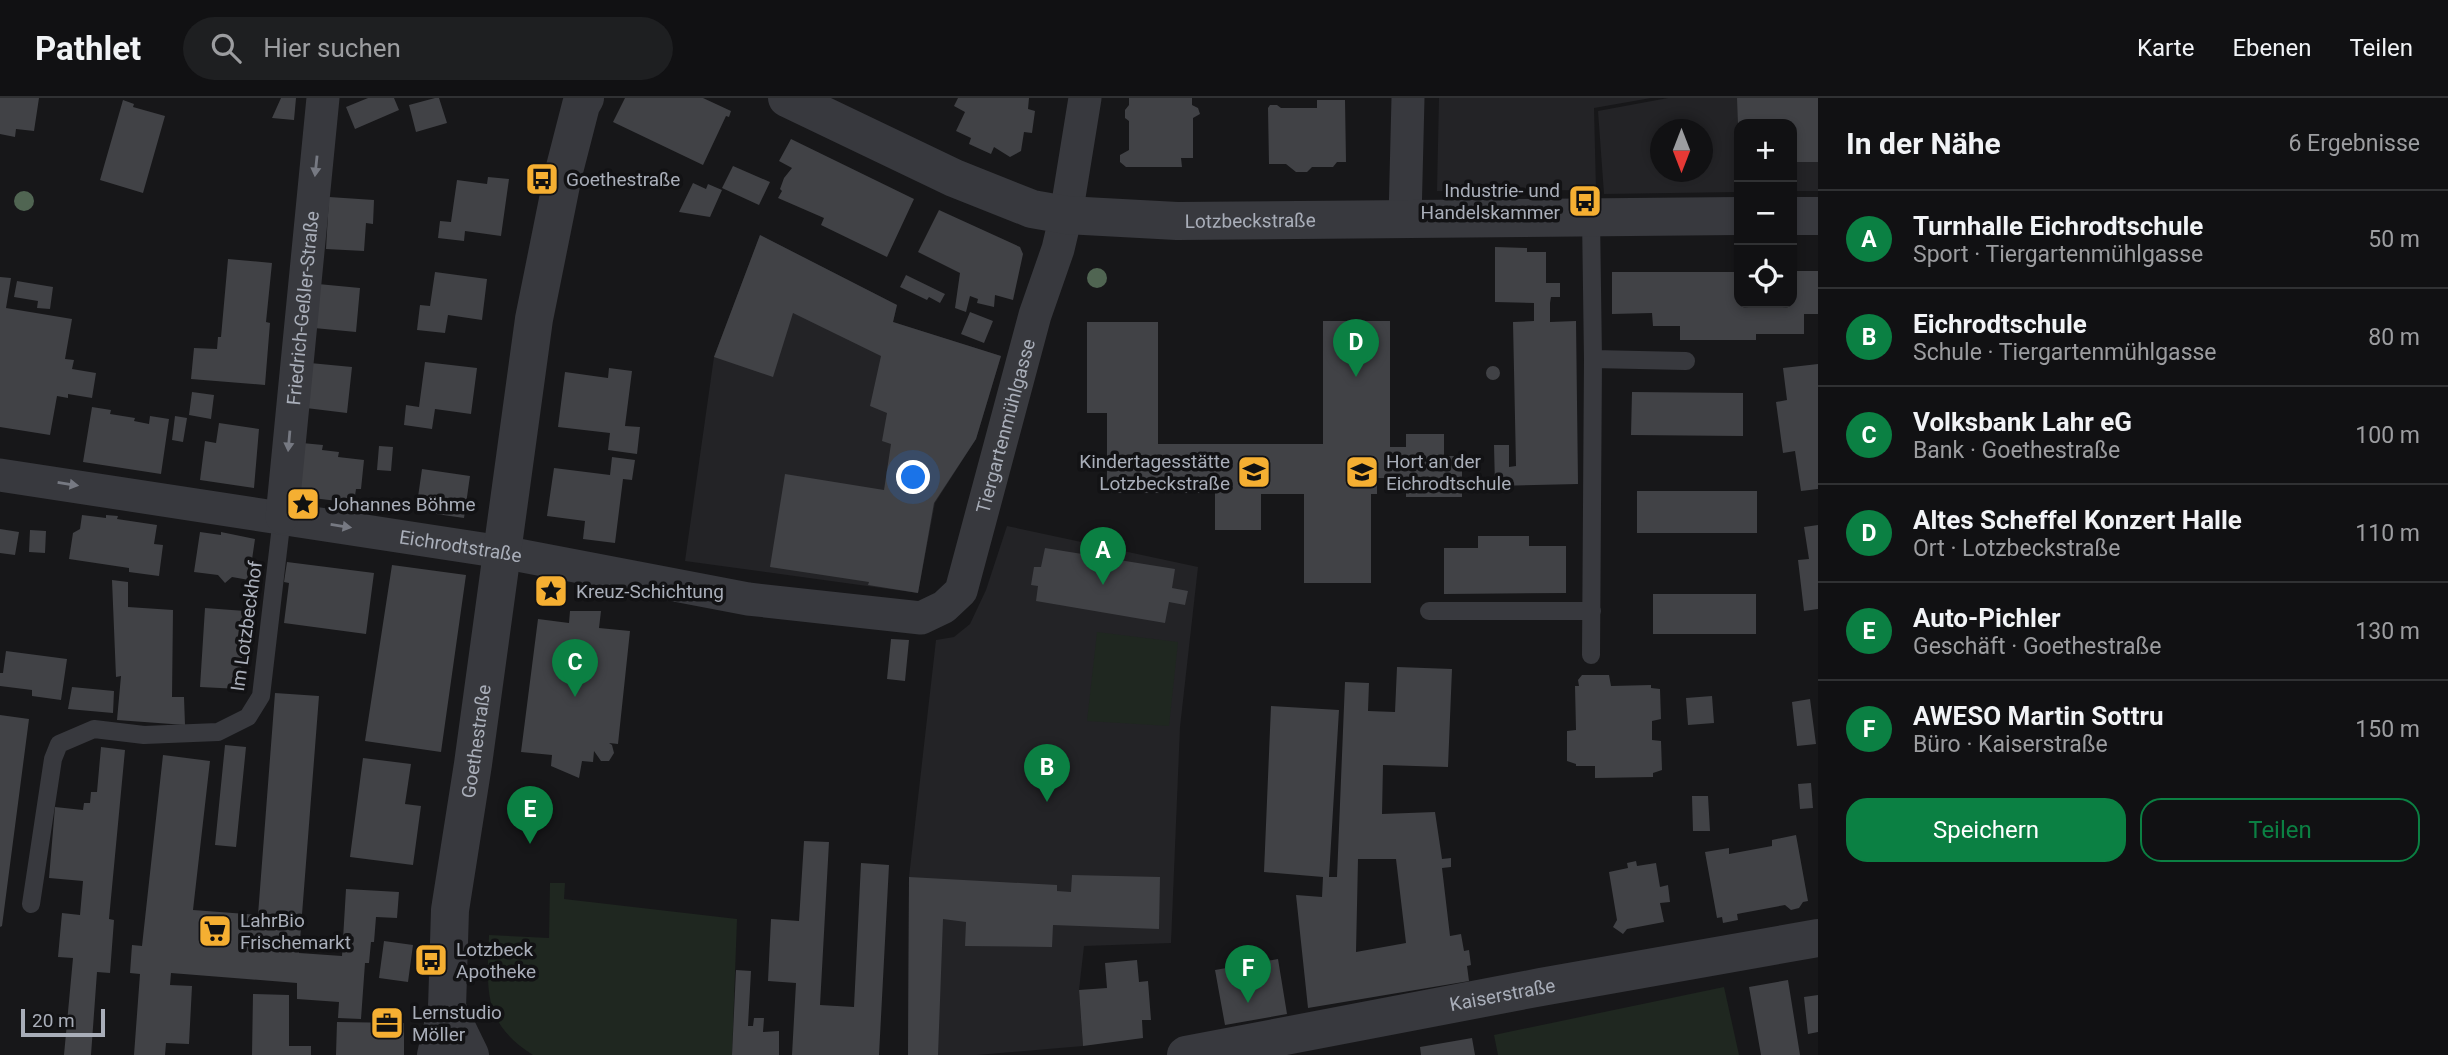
<!DOCTYPE html>
<html lang="de">
<head>
<meta charset="utf-8">
<style>
  body { margin:0; font-family:Roboto,sans-serif; background:#1e1f21; color:#f1f3f6 }
  .controls { position:absolute; right:21px; top:21px; display:grid; overflow:hidden; border-radius:14px; box-shadow:0 4px 10px #0003 }
  .controls button { width:63px; height:63px; display:grid; place-items:center; padding:0; border:0; border-bottom:2px solid #303133; background:#111113; color:#f1f3f6; font:35px sans-serif }
  .compass { position:absolute; left:1650px; top:21px; width:63px; height:63px; border-radius:50%; background:#111113; box-shadow:0 4px 10px #0003; rotate:180deg }
  .scale { position:absolute; left:21px; bottom:18px; width:84px; box-sizing:border-box; padding-left:7px; border:4px solid #a9aeb9; border-top:0; font-size:19px; line-height:24px; white-space:nowrap; color:#a9aeb9; -webkit-text-stroke:5px #121214; paint-order:stroke }
  .you { position:absolute; left:914px; top:380px; width:24px; height:24px; margin:-18px; border:5px solid #fff; border-radius:50%; background:#1a73e8; box-shadow:0 0 0 10px #1a73e833 }
  .badge { display:grid; place-items:center; width:46px; height:46px; border-radius:50%; background:#0b8043; color:#fff; font-size:23px; font-weight:700 }
  .pin { position:absolute; translate:-50% -58px; filter:drop-shadow(0 2px 4px #0008) }
  .pin::after { content:''; position:absolute; top:37px; width:24px; height:21px; background:inherit; clip-path:polygon(0 0,100% 0,50% 100%) }
  .list { margin:0; padding:0; list-style:none }
  h2 { display:flex; justify-content:space-between; align-items:center; height:91px; margin:0; padding:0 28px; font-size:30px }
  h2 small { font-size:23px; font-weight:400; color:#9c9da0 }
  .list li { display:grid; grid-template-columns:46px 1fr auto; gap:21px; align-items:center; box-sizing:border-box; height:98px; padding:0 28px; border-top:2px solid #303133 }
  .list b { display:block; font-size:26px; white-space:nowrap }
  .list p { margin:0; font-size:23px; white-space:nowrap; color:#9c9da0 }
  .list em { font-size:23px; font-style:normal; color:#9c9da0 }
  .actions { display:flex; gap:14px; padding:21px 28px }
  .actions a { flex:1; padding:16px 0; border:2px solid #0b8043; border-radius:21px; text-align:center; font-size:24px; color:#0b8043 }
  .actions .main { background:#0b8043; color:#fff }
  .icon { flex:none; width:38px; height:38px; fill:none; stroke:currentColor; stroke-width:2; stroke-linecap:round; stroke-linejoin:round }
  .map { position:relative; flex:none; width:1818px; height:957px; overflow:hidden }
  header { display:flex; align-items:center; gap:42px; box-sizing:border-box; height:98px; padding:0 35px; background:#111113; border-bottom:2px solid #303133 }
  header strong { font-size:33px }
  nav { display:flex; gap:38px; margin-inline-start:auto; font-size:24px }
  .search { width:490px; height:63px; background:#1e1f21; display:flex; align-items:center; gap:18px; box-sizing:border-box; padding:0 24px; border-radius:38px; color:#9c9da0; font-size:26px }
  main { display:flex }
  aside { flex:1; background:#111113 }
  .map>svg:first-child { display:block }
  .built { fill:#232326; fill-rule:evenodd }
  .green { fill:#1f2720 }
  .building { fill:#414246; fill-rule:evenodd }
  .lines { fill:none; stroke-linecap:round; stroke-linejoin:round }
  .service { stroke:#38393e; stroke-width:18 }
  .minor { stroke:#38393e; stroke-width:33 }
  .tertiary { stroke:#38393e; stroke-width:38 }
  .tree { fill:#506552 }
  .oneway { fill:#767982 }
  .labels { text-anchor:middle; stroke-width:7; stroke-linejoin:round; paint-order:stroke }
  .poi-label { font-size:19px; fill:#a9aeb9; stroke:#121214; text-anchor:start }
  .street-label { font-size:19px; fill:#a9aeb9; stroke:#121214 }
</style>
</head>
<body>
<header>
<strong>Pathlet</strong>
<div class="search"><svg class="icon" aria-label="search" viewBox="0 0 24 24"><circle cx="10" cy="10" r="6"/><path d="M15 15l6 6"/></svg>Hier suchen</div>
<nav><a>Karte</a><a>Ebenen</a><a>Teilen</a></nav>
</header>
<main>
<div class="map">
<svg width="1818" height="957" viewBox="0 0 1818 957">
  <rect width="100%" height="100%" fill="#171719"/>
  <path class="built" d="M1439 0H1651L1594 10 1596 92 1437 93Z
    M1668 0H1818V93H1792V26H1739V94L1604 96 1598 13ZM1660 32H1702V74H1660Z
    M760 137 897 207 893 224 1001 258 976 341 935 405 918 495 685 463 714 259Z
    M1007 428 1198 469 1180 629 1171 845 1084 848 1079 892 1083 948 977 957H908L909 779 936 542 954 539 970 526 986 492Z"/>
  <path class="green" d="M1097 534 1178 544 1169 628 1087 623Z
    M550 785H565L564 801 737 821 732 957H533C482 925 487 891 489 837L549 840Z
    M1724 889 1739 957H1498L1494 937Z"/>
  <path class="building" d="M0 0H39L34 33 16 31 15 39 0 36Z
    M281 0H296L294 22 272 20Z
    M368 0H394L399 12 355 31 346 9Z
    M435 0H439L447 25 416 34 409 7Z
    M625 0H703L731 13 729 19 726 18 703 67 613 24Z
    M958 0H1029L1028 11 1035 13 1032 35 1024 34 1021 53 1010 59 994 49 991 56 969 46 971 40 956 33 965 14 954 8Z
    M1129 0H1192V7L1198 10 1200 16 1193 20V60H1181L1182 69H1126L1120 64V57L1129 52V23L1125 20V12L1129 7Z
    M1737 0H1818V64H1792V26H1738Z
    M123 2 134 6 133 9 165 18 143 95 100 82Z
    M1317 2H1345L1346 64H1337L1333 69H1312L1307 74H1296L1286 66H1269L1268 10 1270 7H1277L1281 10H1317Z
    M791 41 914 101 887 159 821 127 824 120 778 100 782 93 780 91 784 80 792 70 779 63Z
    M733 68 770 84 759 107 722 90Z
    M488 79 509 81 501 138 465 133 464 143 438 140 440 123 451 124 457 82 487 86Z
    M693 85 706 91 708 86 722 92 710 119 679 114Z
    M329 99 374 102 373 126 366 125 364 153 326 151Z
    M939 112 1020 149 1023 156 1013 202 995 197 994 209 977 205 978 201 970 198 966 214 955 210 960 175 918 154Z
    M760 137 897 207 893 224 1001 258 976 341 934 405 918 495 868 487 869 484 770 469 785 376 884 392 891 346 882 343 887 315 870 308 881 258 793 215 773 279 714 259Z
    M1495 149 1527 150V154H1546V185H1560V199H1551L1550 205V224L1576 223 1578 386 1495 388 1494 347H1509V369L1516 368 1513 224 1534 223V205L1495 204Z
    M228 161 272 165 266 224 270 225 265 287 191 281 194 250 217 251 218 239H221Z
    M1792 173H1818V216H1804V236H1756V242H1680V228H1653L1652 215 1612 216V174H1739V205H1792Z
    M435 174 487 181 482 222 448 217 445 235 417 232 420 207 430 208Z
    M906 177 945 196 940 205 929 199 927 202 900 189Z
    M0 179 11 180 6 210 72 221 65 261 74 262 72 271 96 275 92 300 68 296V300L57 298 50 337 0 329Z
    M17 183 53 189 50 211 37 210 38 203 14 199Z
    M318 186 360 190 356 234 314 230Z
    M970 214 993 223 984 245 961 236Z
    M1323 223H1390V349H1406V336H1444V358H1462V399H1406V380H1377V396H1371V485H1304V396H1261V432H1215V395H1107V315H1087V224H1158V346H1323Z
    M425 264 477 270 471 316 435 311 432 331 404 327 406 307 419 309Z
    M310 265 352 269 347 315 306 310Z
    M1818 266V391L1801 393 1795 353 1783 355 1776 304 1787 302 1783 270Z
    M1486 275a7 7 0 1 1 14 0a7 7 0 1 1-14 0Z
    M609 270 632 273 625 328 640 329 637 356 608 352 610 335 558 329 565 274 608 280Z
    M192 294 214 297 211 321 189 317Z
    M1632 294 1743 295V338L1631 337Z
    M92 309 111 312 110 316 135 320 134 323 149 326 150 318 169 321 161 376 83 364Z
    M175 318 187 320 183 344 172 342Z
    M219 325 259 331 254 390 200 382 205 343 216 345Z
    M302 345 323 347 322 352 339 354 338 359 364 362 361 391H356L354 405 296 398Z
    M379 348 393 349 391 373 377 372Z
    M612 359 635 362 632 382 623 381 615 445 583 441 585 423 547 418 554 370 610 377Z
    M422 371 470 378 464 420 416 413Z
    M1637 393H1757V435H1637Z
    M82 417 106 420V417L118 418 117 421 157 427 154 446 163 447 159 478 129 474V470L69 461 73 435 80 431Z
    M1818 427V511L1804 513 1798 462 1809 461 1804 429Z
    M0 431 19 434 15 457 0 455Z
    M30 432 46 433 45 455 29 454Z
    M200 434 221 437V434L255 441 249 482 232 479 225 485 218 477 194 474Z
    M1478 438H1529V448H1566V495L1444 496V450H1478Z
    M1045 450 1175 471 1172 490 1188 493 1185 507 1169 504 1165 525 1036 503 1038 488 1031 487 1034 469H1041Z
    M287 464 374 475 366 536 284 525 289 485 284 484Z
    M392 467 466 477 441 654 365 643Z
    M112 482 128 484V509L173 512 172 599H184L185 627 117 622 121 578 116 579Z
    M1653 496H1756V536H1653Z
    M205 510 245 513 240 591 200 589Z
    M570 513H601L599 530 630 533 618 646 609 645 612 647 614 655 609 663H601L594 653 593 664 582 663 579 680 551 668 552 657 521 654 538 521 569 525Z
    M891 541 909 542 905 583 887 581Z
    M6 553 67 561 61 602 32 598V592L0 588V575H3Z
    M1397 569 1452 571 1448 669 1383 667 1382 716 1435 714 1442 761 1451 760V769L1442 770 1450 838 1461 836 1464 853 1469 852 1471 867 1467 868 1469 883 1308 910 1296 797 1322 799 1323 779 1264 774 1271 608 1339 612 1329 779H1337L1345 584 1369 585 1368 613 1395 614ZM1358 761H1396L1406 845 1356 854Z
    M1582 577H1609L1611 588 1651 587V590L1660 591 1661 621 1652 623V642L1661 643 1662 672 1653 675V679L1595 680V668H1576V666L1567 663V633L1576 632 1575 588H1579L1578 582Z
    M72 589 114 593 113 615 68 611Z
    M275 595 319 598 299 855 342 858 346 791 399 794 397 820 376 819 374 844H371L369 865H365L361 921 338 920 339 904 297 901V885L171 875 170 887 192 888 189 946 166 945 165 957H134L140 876 130 875 132 847 142 848 163 657 210 663 193 812 258 817Z
    M1712 598 1714 625 1688 627 1686 600Z
    M1810 601 1816 646 1797 648 1792 604Z
    M0 617 29 621 2 828 0 829Z
    M225 647 246 649 236 749 215 747Z
    M101 649 125 652 109 821 114 822 110 875 97 874 91 957H64L73 860 58 859 62 815 80 817 83 783 49 780 55 709 83 712 84 705H90L91 694H97Z
    M363 660 411 666 405 706 421 708 413 767 350 759Z
    M1811 685 1813 710 1800 711 1798 686Z
    M1692 698H1708L1710 733H1693Z
    M1796 737 1808 803 1803 804 1799 810 1791 812 1785 807 1737 816 1738 822 1723 825 1722 819 1717 820 1705 754 1729 750V756L1772 748V742Z
    M804 743 829 744 820 907 854 909 861 765 889 767 879 957H792L796 885 768 883 771 821 799 823Z
    M1636 763 1637 768 1656 765 1660 789 1668 787 1670 804 1660 805 1664 824 1627 831 1623 836 1613 829 1617 822 1609 774 1628 770 1627 765Z
    M1072 777 1160 779 1159 831 1053 827 1052 849 965 848 966 824 943 821 938 957H908L909 779 1057 787V793L1071 794Z
    M384 843 413 847 408 884 379 880Z
    M1278 861 1287 916 1225 927 1215 872Z
    M1137 862 1139 884 1148 883 1151 922H1142L1143 940 1083 948 1079 892 1107 890 1105 865Z
    M736 872 751 873 748 928H753L754 920H764L763 934 779 933V957H732Z
    M1788 882 1800 957H1761L1749 889Z
    M253 896 289 897V948H311V957H252Z
    M1818 897V934L1808 936 1804 899Z
    M337 924 404 925V957H336Z
    M1472 940 1475 957H1421L1420 949Z"/>
  <g class="lines">
    <path class="service" d="M1591 119 1593 261 1591 557
      M1593 261 1686 263
      M1429 513H1592
      M31 806 53 661 59 646 94 631 144 637 218 634 248 619 261 598 282 419"/>
    <g class="minor">
      <path d="M1405 121 1408 0"/>
      <path id="s1" d="M0 377 502 454 748 501 921 520 944 509 961 493 1035 217 1058 151 1066 117 1085 0"/>
      <path id="s2" d="M282 419 323 0"/>
    </g>
    <g class="tertiary">
      <path id="s3" d="M787 0 954 80 1032 111 1066 117 1177 123 1739 118"/>
      <path d="M1792 118H1818"/>
      <path d="M447 910 470 957"/>
      <path id="s4" d="M436 957 447 910 450 812 473 666 534 221 563 77 581 7 585 0"/>
      <path id="s5" d="M1186 957 1541 889 1818 840"/>
    </g>
  </g>
  <g class="tree">
    <circle cx="24" cy="103" r="10"/>
    <circle cx="1097" cy="180" r="10"/>
  </g>
  <defs><path id="oneway-solid" d="M-6-.8H1V-3.2L6.5 0L1 3.2V.8H-6Z" transform="scale(1.75)"/></defs>
  <g class="oneway">
    <use href="#oneway-solid" transform="translate(316 68) rotate(96)"/>
    <use href="#oneway-solid" transform="translate(289 343) rotate(95)"/>
    <use href="#oneway-solid" transform="translate(68 386) rotate(9)"/>
    <use href="#oneway-solid" transform="translate(341 428) rotate(9)"/>
  </g>
  <defs>
    <symbol id="bus-square" viewBox="-11 -11 22 22"><rect x="-9" y="-9" width="18" height="18" rx="4" fill="#f5af32" stroke="#121214"/><path d="M-5-6H5V4H4V6H2V4H-2V6H-4V4H-5ZM-3.5-4V0h7V-4ZM-3.5 1.2v1.5H-2V1.2ZM2 1.2v1.5H3.5V1.2Z" fill="#111"/></symbol>
    <symbol id="school-square" viewBox="-11 -11 22 22"><rect x="-9" y="-9" width="18" height="18" rx="4" fill="#f5af32" stroke="#121214"/><path d="M0-5L7-2L0 1L-7-2ZM-4 1L0 2.5L4 1V4Q0 6-4 4Z" fill="#111"/></symbol>
    <symbol id="sight-square" viewBox="-11 -11 22 22"><rect x="-9" y="-9" width="18" height="18" rx="4" fill="#f5af32" stroke="#121214"/><path d="M0-6L1.8-2.2L6-1.7L2.9 1.2L3.7 5.4L0 3.3L-3.7 5.4L-2.9 1.2L-6-1.7L-1.8-2.2Z" fill="#111"/></symbol>
    <symbol id="supermarket-square" viewBox="-11 -11 22 22"><rect x="-9" y="-9" width="18" height="18" rx="4" fill="#f5af32" stroke="#121214"/><path d="M-6-5.5h2.5l.6 2H6L4.5 2H-2.5L-4.4-4H-6ZM-1.5 3.2a1.3 1.3 0 1 0 .1 0ZM3 3.2a1.3 1.3 0 1 0 .1 0Z" fill="#111"/></symbol>
    <symbol id="office-square" viewBox="-11 -11 22 22"><rect x="-9" y="-9" width="18" height="18" rx="4" fill="#f5af32" stroke="#121214"/><path d="M-6-3h4V-5.5h4V-3h4V5H-6ZM-1-4.5V-3h2v-1.5ZM-6 0V1H6V0Z" fill="#111"/></symbol>
  </defs>
  <g fill-rule="evenodd">
    <use href="#bus-square" x="523" y="62" width="38" height="38"/>
    <use href="#bus-square" x="1566" y="84" width="38" height="38"/>
    <use href="#school-square" x="1235" y="355" width="38" height="38"/>
    <use href="#school-square" x="1343" y="355" width="38" height="38"/>
    <use href="#sight-square" x="284" y="387" width="38" height="38"/>
    <use href="#sight-square" x="532" y="474" width="38" height="38"/>
    <use href="#supermarket-square" x="196" y="814" width="38" height="38"/>
    <use href="#bus-square" x="412" y="843" width="38" height="38"/>
    <use href="#office-square" x="368" y="906" width="38" height="38"/>
  </g>
  <g class="labels">
    <g class="poi-label">
      <text x="566" y="88">Goethestraße</text>
      <text x="1560" y="99" text-anchor="end">Industrie- und<tspan x="1560" dy="22">Handelskammer</tspan></text>
      <text x="1230" y="370" text-anchor="end">Kindertagesstätte<tspan x="1230" dy="22">Lotzbeckstraße</tspan></text>
      <text x="1386" y="370">Hort an der<tspan x="1386" dy="22">Eichrodtschule</tspan></text>
      <text x="328" y="413">Johannes Böhme</text>
      <text x="576" y="500">Kreuz-Schichtung</text>
      <text x="240" y="829">LahrBio<tspan x="240" dy="22">Frischemarkt</tspan></text>
      <text x="456" y="858">Lotzbeck<tspan x="456" dy="22">Apotheke</tspan></text>
      <text x="412" y="921">Lernstudio<tspan x="412" dy="22">Möller</tspan></text>
    </g>
    <g class="street-label">
      <text dy="7" stroke="none"><textPath href="#s3" startOffset="488">Lotzbeckstraße</textPath></text>
      <text dy="7" stroke="none"><textPath href="#s2" startOffset="210">Friedrich-Geßler-Straße</textPath></text>
      <text dy="7" stroke="none"><textPath href="#s1" startOffset="1152">Tiergartenmühlgasse</textPath></text>
      <text dy="7" stroke="none"><textPath href="#s1" startOffset="466">Eichrodtstraße</textPath></text>
      <text transform="translate(246 528) rotate(-82)" y="7">Im Lotzbeckhof</text>
      <text dy="7" stroke="none"><textPath href="#s4" startOffset="317">Goethestraße</textPath></text>
      <text dy="7" stroke="none"><textPath href="#s5" startOffset="322">Kaiserstraße</textPath></text>
    </g>
  </g>
</svg>
<div class="controls">
<button>+</button>
<button>−</button>
<button><svg class="icon" aria-label="locate" viewBox="0 0 24 24"><circle cx="12" cy="12" r="6"/><path d="M12 2v4M12 18v4M2 12h4M18 12h4"/></svg></button>
</div>
<svg class="compass" viewBox="-18 -18 36 36"><path d="M0-13l5 13h-10z" fill="#e53935"/><path d="M0 13l5-13h-10z" fill="#9c9da0"/></svg>
<div class="scale">20 m</div>
<div class="you"></div>
<div class="pin badge" style="left:1103px;top:487px">A</div>
<div class="pin badge" style="left:1047px;top:704px">B</div>
<div class="pin badge" style="left:575px;top:599px">C</div>
<div class="pin badge" style="left:1356px;top:279px">D</div>
<div class="pin badge" style="left:530px;top:746px">E</div>
<div class="pin badge" style="left:1248px;top:905px">F</div>
</div>
<aside>
<h2>In der Nähe<small>6 Ergebnisse</small></h2>
<ul class="list">
<li><span class="badge">A</span><div><b>Turnhalle Eichrodtschule</b><p>Sport · Tiergartenmühlgasse</p></div><em>50 m</em></li>
<li><span class="badge">B</span><div><b>Eichrodtschule</b><p>Schule · Tiergartenmühlgasse</p></div><em>80 m</em></li>
<li><span class="badge">C</span><div><b>Volksbank Lahr eG</b><p>Bank · Goethestraße</p></div><em>100 m</em></li>
<li><span class="badge">D</span><div><b>Altes Scheffel Konzert Halle</b><p>Ort · Lotzbeckstraße</p></div><em>110 m</em></li>
<li><span class="badge">E</span><div><b>Auto-Pichler</b><p>Geschäft · Goethestraße</p></div><em>130 m</em></li>
<li><span class="badge">F</span><div><b>AWESO Martin Sottru</b><p>Büro · Kaiserstraße</p></div><em>150 m</em></li>
</ul>
<div class="actions"><a class="main">Speichern</a><a>Teilen</a></div>
</aside>
</main>
</body>
</html>
